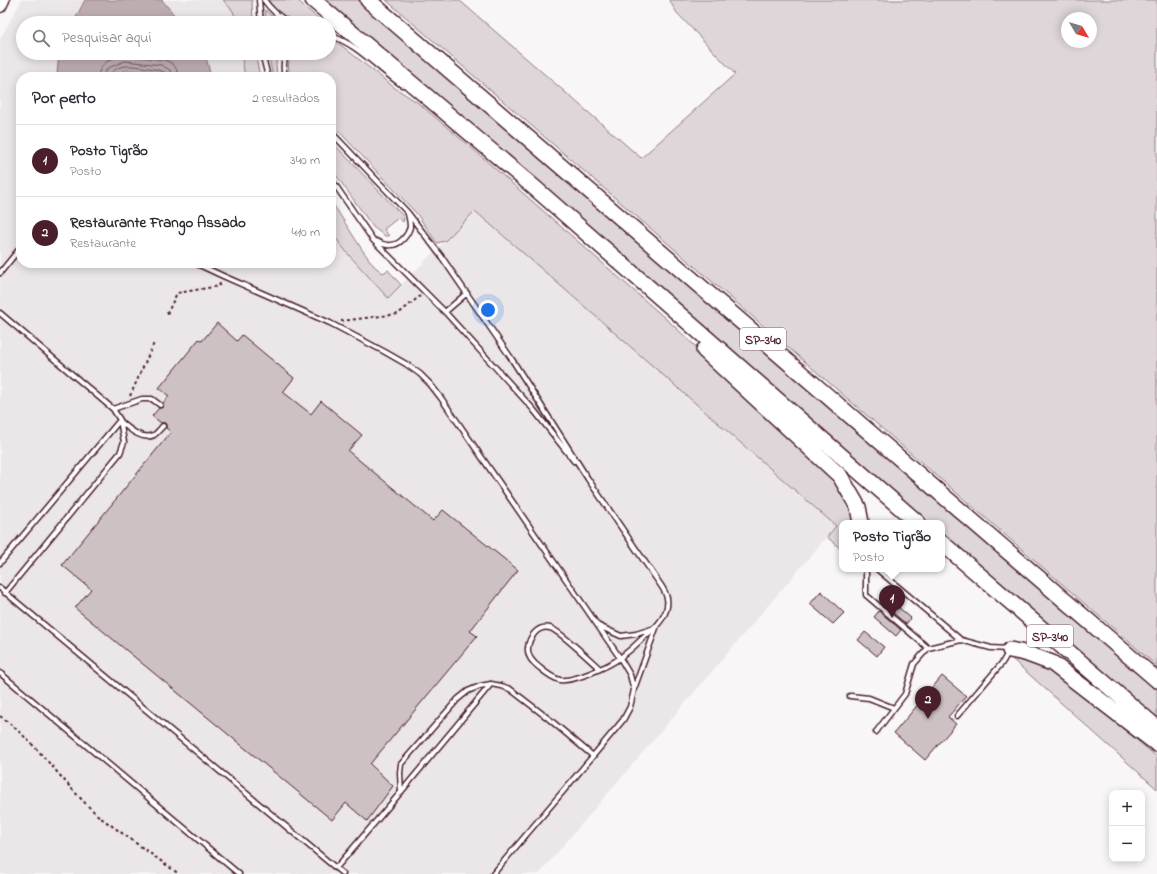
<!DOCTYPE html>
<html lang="pt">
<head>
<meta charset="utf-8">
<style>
  body { margin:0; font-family:"Indie Flower",sans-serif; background:#f2f2f3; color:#2b2b33 }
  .controls { position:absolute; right:12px; bottom:12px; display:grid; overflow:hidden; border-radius:8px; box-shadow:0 2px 10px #0003 }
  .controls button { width:36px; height:36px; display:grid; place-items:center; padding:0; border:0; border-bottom:1px solid #e1e1e2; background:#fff; color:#2b2b33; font:20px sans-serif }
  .compass { position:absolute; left:1061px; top:12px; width:36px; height:36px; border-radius:50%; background:#fff; box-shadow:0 2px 10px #0003; rotate:128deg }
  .you { position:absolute; left:488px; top:310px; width:14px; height:14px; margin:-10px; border:3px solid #fff; border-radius:50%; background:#1a73e8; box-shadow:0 0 0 6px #1a73e833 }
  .badge { display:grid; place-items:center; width:26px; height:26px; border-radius:50%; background:#4a1f2b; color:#fff; font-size:13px; font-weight:700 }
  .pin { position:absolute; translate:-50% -33px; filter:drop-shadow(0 1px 2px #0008) }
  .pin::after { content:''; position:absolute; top:21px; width:14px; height:12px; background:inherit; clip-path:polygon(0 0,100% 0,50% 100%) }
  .popup { position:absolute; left:839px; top:520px; width:106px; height:52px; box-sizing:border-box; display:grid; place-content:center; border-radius:8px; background:#fff; filter:drop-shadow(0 1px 3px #0005); font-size:13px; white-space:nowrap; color:#7c7c81 }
  .popup b { font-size:15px; color:#2b2b33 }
  .popup::after { content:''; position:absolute; left:50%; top:100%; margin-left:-8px; border:8px solid transparent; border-top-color:#fff }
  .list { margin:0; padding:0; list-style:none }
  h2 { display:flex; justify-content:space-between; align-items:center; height:52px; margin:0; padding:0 16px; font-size:17px }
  h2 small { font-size:13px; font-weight:400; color:#7c7c81 }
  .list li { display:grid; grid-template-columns:26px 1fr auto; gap:12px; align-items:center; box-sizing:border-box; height:72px; padding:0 16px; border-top:1px solid #e1e1e2 }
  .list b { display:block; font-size:15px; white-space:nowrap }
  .list p { margin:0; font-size:13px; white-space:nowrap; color:#7c7c81 }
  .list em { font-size:13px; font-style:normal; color:#7c7c81 }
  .icon { flex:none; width:22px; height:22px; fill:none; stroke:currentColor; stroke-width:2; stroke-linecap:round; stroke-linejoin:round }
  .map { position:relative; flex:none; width:1157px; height:874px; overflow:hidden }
  .search { position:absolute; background:#fff; box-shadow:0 2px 10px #0003; left:16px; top:16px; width:320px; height:44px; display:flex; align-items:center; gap:10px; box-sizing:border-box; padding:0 14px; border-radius:22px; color:#7c7c81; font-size:15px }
  .panel { position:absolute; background:#fff; box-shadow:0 2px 10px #0003; left:16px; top:72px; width:320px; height:196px; border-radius:16px }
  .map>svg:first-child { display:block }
  .built { fill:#ebe6e8 }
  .green { fill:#ded6d9; stroke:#947a82; fill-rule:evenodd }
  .water { fill:#bdadb0; stroke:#8f747b }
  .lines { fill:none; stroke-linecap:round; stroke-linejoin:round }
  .shore { stroke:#785860; stroke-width:1 }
  .building { fill:#cdc1c4; stroke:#4a1f2b }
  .lane-casing { stroke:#4a1f2b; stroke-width:7 }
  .secondary-casing { stroke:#4a1f2b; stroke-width:15 }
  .highway-casing { stroke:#4a1f2b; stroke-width:18 }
  .path { stroke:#4a1f2b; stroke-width:2; stroke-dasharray:3 3; stroke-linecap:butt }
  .lane { stroke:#fff; stroke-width:4 }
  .secondary { stroke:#fff; stroke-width:12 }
  .highway { stroke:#fff; stroke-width:15 }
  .labels { text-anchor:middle; stroke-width:3.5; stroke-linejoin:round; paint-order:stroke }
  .shield { fill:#fff; stroke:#80626b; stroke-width:1 }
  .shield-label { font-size:13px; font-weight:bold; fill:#4a1f2b }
</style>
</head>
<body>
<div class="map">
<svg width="1157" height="874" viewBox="0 0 1157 874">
  <rect width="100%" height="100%" fill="#f8f6f7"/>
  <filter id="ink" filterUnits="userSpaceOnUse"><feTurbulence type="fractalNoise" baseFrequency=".025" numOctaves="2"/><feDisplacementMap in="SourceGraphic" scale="8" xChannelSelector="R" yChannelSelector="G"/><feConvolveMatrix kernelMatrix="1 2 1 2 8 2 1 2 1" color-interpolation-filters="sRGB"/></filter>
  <g filter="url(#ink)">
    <path class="built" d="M22 0H223L233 11 237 23H23V53H241L245 77H21V263H331V232L348 254 388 298 475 211 836 526 539 874H0V39Z"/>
    <path class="green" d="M223 0H252L253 23H237L233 11Z
      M268 0H297L321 21 319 23C313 23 306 24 299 23 286 22 275 10 268 0Z
      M323 0H358L600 207 1157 688V719L942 534V523H929Z
      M386 0H459L641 158 735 74 677 13 669 0H1157V666ZM1067 18H1091V42H1067Z
      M265 10 280 23H266Z
      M329 39 337 42 395 88 417 102 474 150 674 326 825 469C839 487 849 501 854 523H842V550L827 537 836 526 475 211 445 241 437 243 417 214 331 123V77H291C287 68 288 61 292 53H329Z
      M241 53H255L260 77H245Z
      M268 53H279L276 64 277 77H273Z
      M331 141 402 215 404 219 403 222 398 218 384 229 389 236H385L373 227 331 168Z
      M331 201 363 251 374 266 383 273 388 270 401 285 388 298 348 254 331 232Z
      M1012 659 1030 660 1051 668 1157 757V789Z"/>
    <path class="water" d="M85 0H162L181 23H73Z
      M59 53H202L207 61 211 77H167L160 74 126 70 110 77H59L57 74Z"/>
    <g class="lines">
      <path class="shore" d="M98 77C99 63 113 56 126 55L165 60C173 63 178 68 178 77
        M104 77 105 72 108 68 125 61 161 65 170 70 172 77
        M109 77C110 71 120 66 126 66 134 65 160 69 166 73L167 77"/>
    </g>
    <path class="building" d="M217 323 237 341 242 335 294 378 283 392 311 414 321 401 362 435 348 451 433 521 443 510 518 570 470 631 477 636 370 764 393 786 367 821 346 803 332 820 75 608 91 589 62 565 171 432 166 428V425L165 423H161L152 416 159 408 163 407V403L169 396 159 388 199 339 202 341Z
      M821 591 844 613 833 624 810 604Z
      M889 599 911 618 906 624 884 605Z
      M879 611 901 630 896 636 874 617Z
      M865 632 884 647 877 656 858 640Z
      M942 676 966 696 948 717 956 724 925 760 894 733Z"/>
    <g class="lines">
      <defs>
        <path id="lane" d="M259 0 261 23
          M264 0C271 10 279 17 290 23
          M329 35C358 44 378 69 402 85
          M263 53 264 61 268 77
          M285 77C283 69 283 61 287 53
          M331 132 408 213 441 256 511 358 588 479 662 587C664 590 666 594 667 598 670 615 655 629 643 638 636 645 628 652 620 658 609 666 574 682 560 680 552 678 546 673 540 668 533 663 527 656 528 648 529 637 538 625 550 628 559 630 591 661 600 669
          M331 179 373 240 445 312 533 409 574 461
          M376 241C380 243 385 246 391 245 400 245 408 235 410 227 410 223 409 218 408 214
          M195 263 223 276 330 323 385 352 406 364 420 374 430 384 441 398 598 626 620 658 630 675 634 690 630 707 623 720 593 756 493 874
          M0 273 21 247
          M445 312 467 293
          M0 313 113 409 120 420 124 442 120 453 5 593
          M113 409 142 399H152L160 405
          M120 421C128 428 142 441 154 435 157 433 160 429 163 426
          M0 563 120 420
          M866 569V595L928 648
          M877 569 961 640 991 648 1007 649
          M0 588 343 874
          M599 626 621 636 636 634 655 628
          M0 673 239 874
          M634 689 656 628
          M850 696 869 698 894 708
          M957 716 1002 663 1008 653
          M876 732 905 694 914 664 928 648 961 640
          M401 792 400 773 401 764 458 699 468 691 480 686 491 684 501 686 510 689 549 719 593 756
          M336 868 401 792 491 684"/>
        <path id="secondary" d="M0 6 3 0"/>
        <path id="highway" d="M313 0 536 189 918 523
          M368 0 1157 680
          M704 350 840 476 858 507 861 523
          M942 543 1157 728
          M1010 650 1025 653 1052 663 1157 744"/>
      </defs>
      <use href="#lane" class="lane-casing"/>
      <use href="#secondary" class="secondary-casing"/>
      <use href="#highway" class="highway-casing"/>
      <path class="path" d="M167 314 177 293 219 286 221 281
        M341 321 398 314 420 296
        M130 396 154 343
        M0 716C39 744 65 787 101 818L179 874"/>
      <use href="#lane" class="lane"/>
      <use href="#secondary" class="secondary"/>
      <use href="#highway" class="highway"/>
    </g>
  </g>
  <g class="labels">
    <g class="shield">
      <rect x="740" y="328" width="46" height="22" rx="3"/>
      <rect x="1027" y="625" width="46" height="22" rx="3"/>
    </g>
    <g class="shield-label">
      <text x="763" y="344">SP-340</text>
      <text x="1050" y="641">SP-340</text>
    </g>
  </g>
</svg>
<div class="controls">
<button>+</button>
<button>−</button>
</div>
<svg class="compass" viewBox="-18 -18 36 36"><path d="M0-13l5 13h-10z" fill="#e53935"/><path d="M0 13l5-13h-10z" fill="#7c7c81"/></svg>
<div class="you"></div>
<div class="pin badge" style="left:892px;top:618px">1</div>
<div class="popup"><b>Posto Tigrão</b>Posto</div>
<div class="pin badge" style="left:928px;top:719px">2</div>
<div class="search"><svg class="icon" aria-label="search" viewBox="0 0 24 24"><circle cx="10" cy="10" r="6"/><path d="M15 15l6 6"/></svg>Pesquisar aqui</div>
<section class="panel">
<h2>Por perto<small>2 resultados</small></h2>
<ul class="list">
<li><span class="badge">1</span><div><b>Posto Tigrão</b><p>Posto</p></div><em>340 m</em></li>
<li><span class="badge">2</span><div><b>Restaurante Frango Assado</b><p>Restaurante</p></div><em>410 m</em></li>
</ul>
</section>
</div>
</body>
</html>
